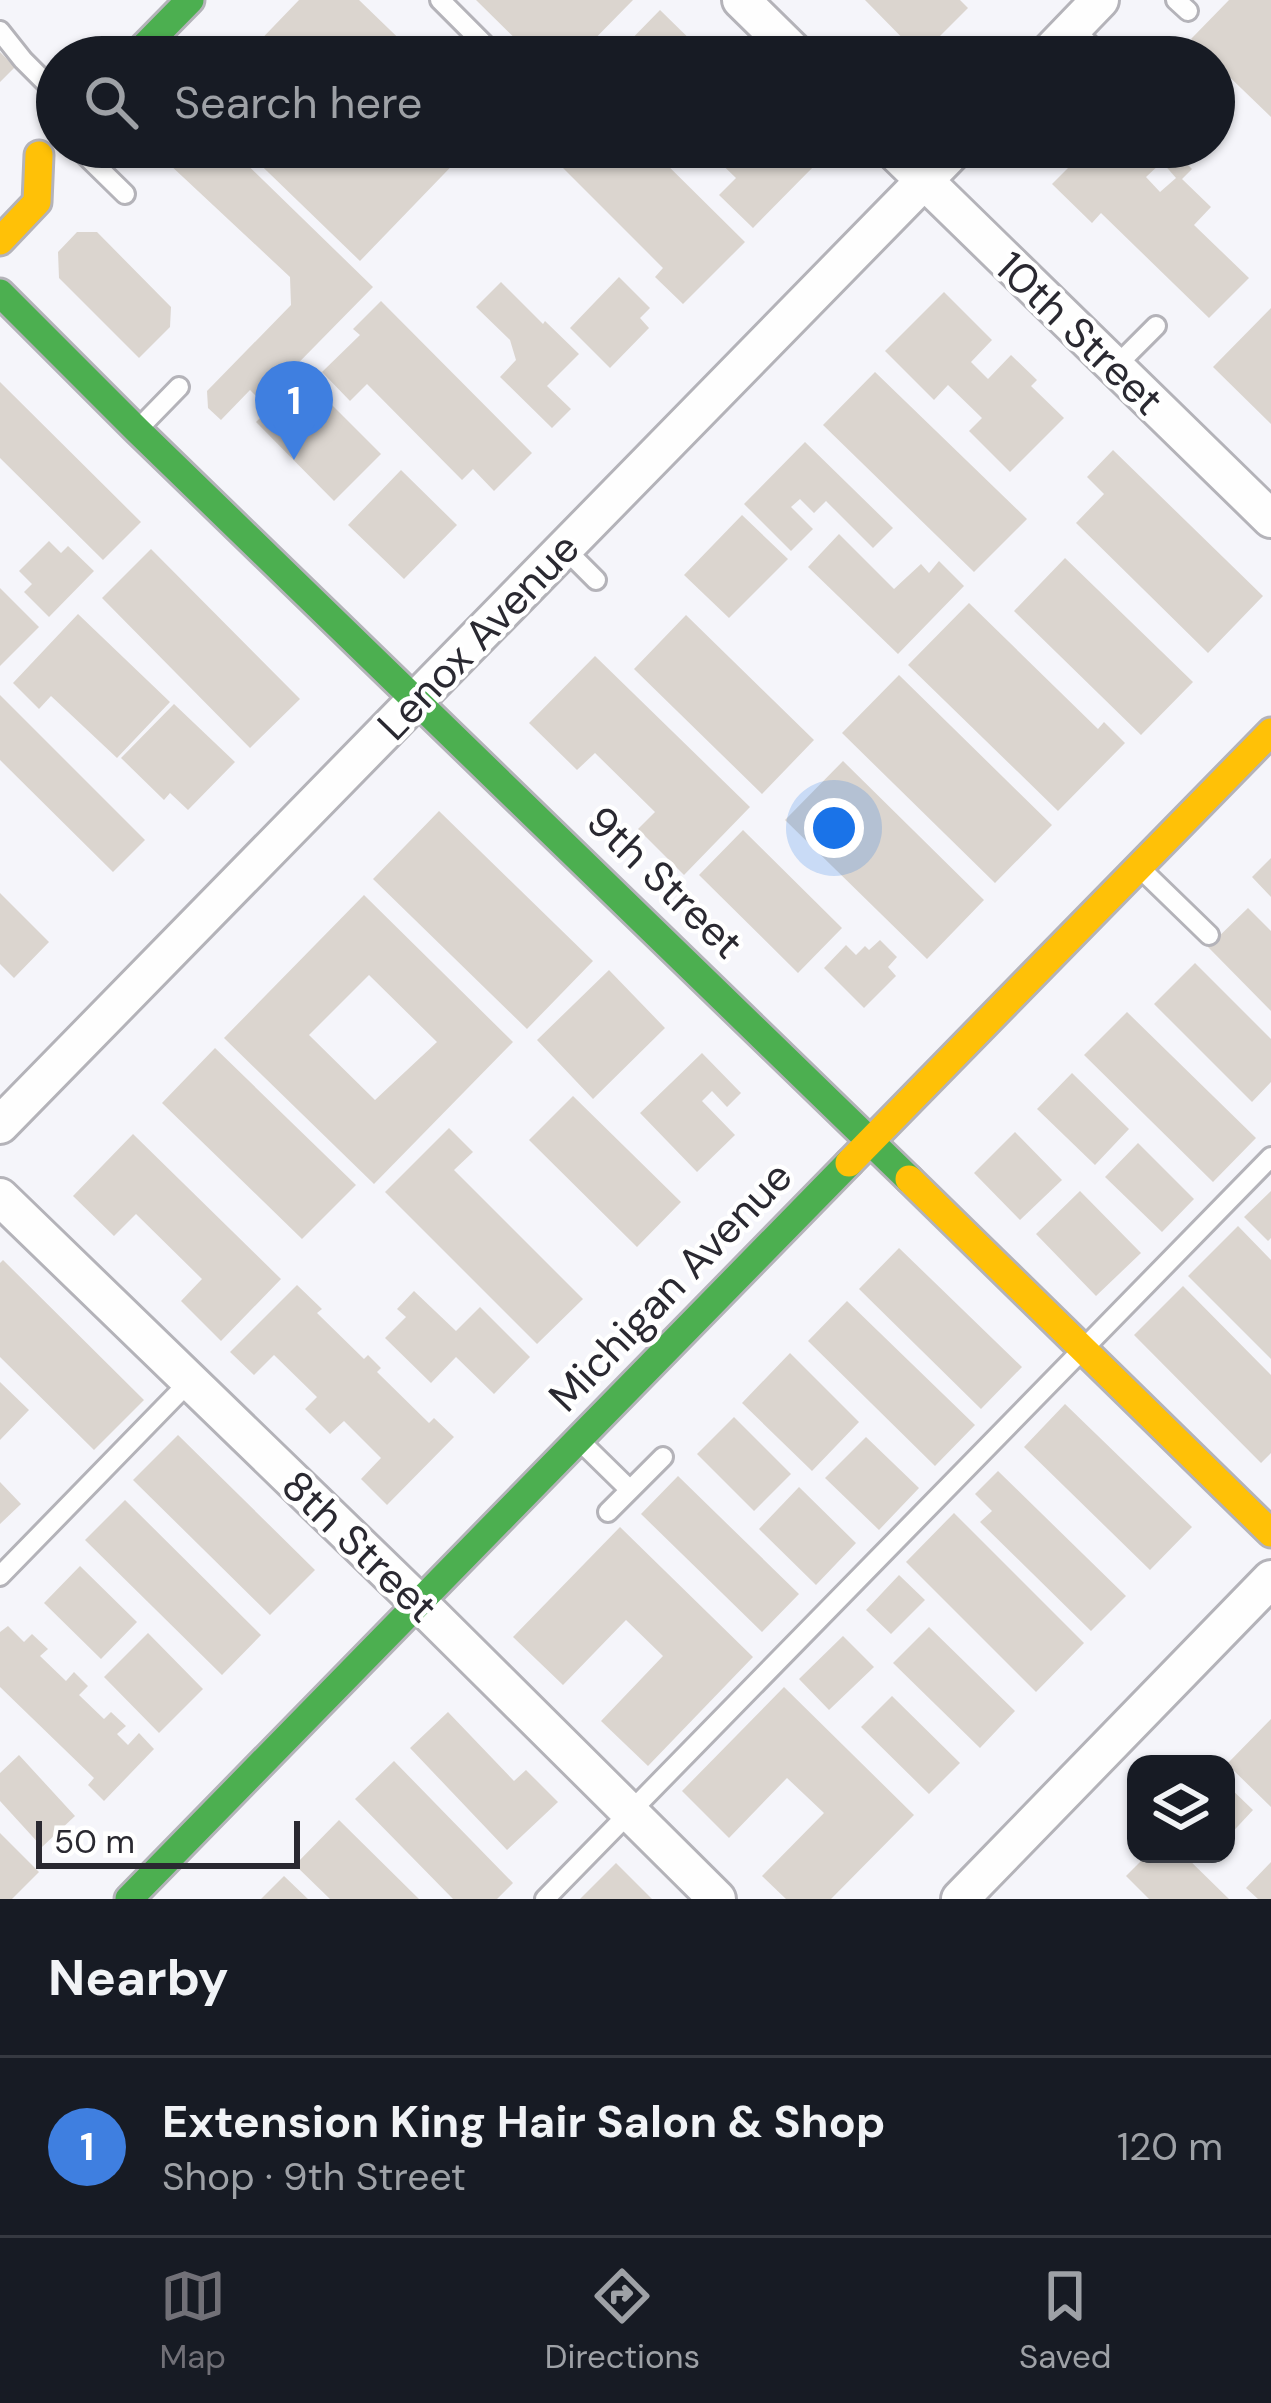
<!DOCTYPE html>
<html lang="en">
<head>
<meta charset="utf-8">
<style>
  body { margin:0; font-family:"DM Sans",sans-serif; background:#242831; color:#f1f3f6 }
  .controls { position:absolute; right:36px; bottom:36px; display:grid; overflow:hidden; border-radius:24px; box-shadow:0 3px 9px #0004 }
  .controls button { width:108px; height:108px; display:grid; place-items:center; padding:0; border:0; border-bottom:3px solid #363941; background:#171b24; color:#f1f3f6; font:60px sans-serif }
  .scale { position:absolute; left:36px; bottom:30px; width:264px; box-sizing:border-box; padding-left:12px; border:6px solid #2a2931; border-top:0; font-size:33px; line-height:42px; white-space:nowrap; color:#2a2931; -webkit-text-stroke:9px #fff; paint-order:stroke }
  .you { position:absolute; left:834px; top:828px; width:42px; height:42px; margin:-30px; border:9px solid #fff; border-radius:50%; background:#1a73e8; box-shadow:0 0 0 18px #1a73e833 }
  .badge { display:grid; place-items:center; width:78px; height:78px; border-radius:50%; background:#717077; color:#fff; font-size:39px; font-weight:700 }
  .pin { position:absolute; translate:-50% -99px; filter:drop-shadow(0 3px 6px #0008) }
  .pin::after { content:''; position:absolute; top:63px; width:42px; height:36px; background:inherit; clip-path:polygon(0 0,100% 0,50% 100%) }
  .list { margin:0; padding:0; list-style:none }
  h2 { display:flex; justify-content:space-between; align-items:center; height:156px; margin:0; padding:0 48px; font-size:51px }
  h2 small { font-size:39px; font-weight:400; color:#9ea1a6 }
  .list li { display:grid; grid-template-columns:78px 1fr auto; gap:36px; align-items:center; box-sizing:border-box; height:180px; padding:0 48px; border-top:3px solid #363941 }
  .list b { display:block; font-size:45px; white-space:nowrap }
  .list p { margin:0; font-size:39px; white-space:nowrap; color:#9ea1a6 }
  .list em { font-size:39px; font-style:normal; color:#9ea1a6 }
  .icon { flex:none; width:66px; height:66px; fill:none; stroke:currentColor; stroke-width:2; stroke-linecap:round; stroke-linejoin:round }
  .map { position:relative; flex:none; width:1271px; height:1899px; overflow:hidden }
  .search { position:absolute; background:#171b24; box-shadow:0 3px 9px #0004; left:36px; right:36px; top:36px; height:132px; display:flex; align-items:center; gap:30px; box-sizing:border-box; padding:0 42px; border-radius:66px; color:#9ea1a6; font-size:45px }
  .sheet { height:336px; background:#171b24 }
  nav { display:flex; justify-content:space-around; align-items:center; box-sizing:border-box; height:168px; border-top:3px solid #363941; background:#171b24; font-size:33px; color:#9ea1a6 }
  nav a { display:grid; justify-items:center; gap:6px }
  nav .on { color:#717077 }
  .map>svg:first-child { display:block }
  .building { fill:#dbd5cf; fill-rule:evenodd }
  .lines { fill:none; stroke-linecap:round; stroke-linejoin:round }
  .lane-casing { stroke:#b4b3b9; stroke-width:24 }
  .street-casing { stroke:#b4b3b9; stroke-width:42 }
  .fast-casing { stroke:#b4b3b9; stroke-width:33 }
  .slow-casing { stroke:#b4b3b9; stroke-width:33 }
  .lane { stroke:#fefefe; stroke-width:18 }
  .street { stroke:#fefefe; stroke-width:36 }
  .fast { stroke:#4caf50; stroke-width:27 }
  .slow { stroke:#ffc107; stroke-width:27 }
  .labels { text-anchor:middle; stroke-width:9; stroke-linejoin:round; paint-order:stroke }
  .street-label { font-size:42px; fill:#2a2931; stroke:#fff }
</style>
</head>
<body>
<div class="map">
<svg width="1271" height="1899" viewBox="0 0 1271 1899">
  <rect width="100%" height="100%" fill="#f5f5fa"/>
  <path class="building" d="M299 0H359L418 57H244Z
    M476 0H633L577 57 558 38 539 57H534Z
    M865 0H960L968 8 920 56Z
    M1229 0H1271V117L1214 62V57H1209L1191 39Z
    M660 10 708 57H614Z
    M0 52 15 67 0 82Z
    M169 147H229L373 287 261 401 250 390 221 420 208 408 207 391 291 305 290 277 168 163Z
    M242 147H470L360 261Z
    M542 147H649L745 242 683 304 655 277 663 268Z
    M704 147H799L816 164 753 228 719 195 736 178Z
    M1089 147H1176L1173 150 1192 169 1182 179 1211 207 1194 225 1249 278 1209 318 1101 213 1092 223 1052 184ZM1162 162 1176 178 1160 192 1146 177Z
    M77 232H97L171 307 170 327 139 358 59 278 58 252Z
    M619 277 650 308 640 318 649 328 610 368 570 328Z
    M501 282 543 324 545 321 579 354 547 386 571 409 552 428 500 377 516 360 510 340 476 307Z
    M944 292 992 340 971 362 988 379 1011 355 1037 380 1031 386 1064 418 1010 472 969 431 982 418 948 385 934 400 885 351Z
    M381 301 532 453 494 491 473 469 462 480 367 384 350 401 322 372 360 335 353 329Z
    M1271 308V424L1213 367Z
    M875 372 1027 519 974 572 823 425Z
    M303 376 381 454 334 501 256 422Z
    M0 382 141 522 103 560 0 458Z
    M805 442 893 528 873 548 826 501 814 513 800 499 791 507 813 529 791 551 744 504Z
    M1113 450 1263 596 1208 653 1076 523 1104 494 1087 477Z
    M401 470 457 525 404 579 348 525Z
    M742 515 788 559 729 618 684 575Z
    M839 534 894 589 921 564 929 573 939 561 964 586 898 654 808 567Z
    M49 541 61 553 68 546 94 571 49 617 24 592 32 584 19 571Z
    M151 549 300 699 250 748 102 598Z
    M1065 558 1193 682 1141 735 1014 611Z
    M0 588 39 627 0 666Z
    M969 603 1098 729 1104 722 1125 743 1058 811 908 665Z
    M78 614 170 702 117 758 51 696 39 709 13 683Z
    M686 615 814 740 762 794 634 669Z
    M595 656 750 807 684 875 638 829 655 812 595 753 577 770 529 723Z
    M899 675 1052 825 995 883 842 733Z
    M0 695 145 840 113 872 0 760Z
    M174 704 235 762 188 810 170 793 164 800 121 758Z
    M843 761 984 900 927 959 785 820Z
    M439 811 593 961 527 1029 373 879Z
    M743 830 842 928 798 973 699 875Z
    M1271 858V897L1252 877Z
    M0 893 49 942 14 978 0 964Z
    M364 895 513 1042 374 1184 224 1038ZM369 975 437 1042 375 1100 309 1035Z
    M1248 908 1271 931V1011L1208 947Z
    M880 940 897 957 888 967 896 976 864 1008 824 968 846 945 856 955 865 946 869 950Z
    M1195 963 1271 1039V1082L1252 1102 1154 1004Z
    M609 970 665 1028 593 1099 537 1040Z
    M1127 1012 1256 1138 1213 1182 1084 1055Z
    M215 1048 356 1185 302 1239 162 1103Z
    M702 1053 741 1093 727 1107 712 1091 702 1101 735 1135 697 1172 640 1113Z
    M1072 1073 1129 1129 1095 1165 1037 1109Z
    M573 1096 681 1202 637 1247 529 1140Z
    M449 1128 473 1152 454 1170 583 1299 537 1344 385 1192Z
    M1015 1132 1062 1180 1020 1220 974 1173Z
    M133 1134 281 1279 221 1341 181 1301 202 1279 136 1214 114 1236 73 1196Z
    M1138 1143 1194 1199 1162 1232 1105 1177Z
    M1080 1191 1141 1253 1096 1296 1036 1234Z
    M1271 1191V1238L1268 1241 1244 1217Z
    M1238 1226 1271 1260V1359L1188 1276Z
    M899 1248 1022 1367 981 1409 859 1289Z
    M3 1260 144 1400 94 1450 0 1357V1263Z
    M297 1285 322 1309 317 1313 364 1359 368 1355 381 1368 377 1372 429 1423 434 1418 454 1437 387 1505 361 1479 381 1458 344 1421 330 1434 305 1409 317 1397 274 1355 254 1375 230 1352Z
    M1183 1286 1271 1375V1453L1261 1463 1134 1335Z
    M414 1291 456 1331 480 1307 530 1357 494 1394 456 1357 431 1383 385 1338 406 1317 397 1309Z
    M847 1301 975 1425 935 1466 808 1341Z
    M790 1353 859 1422 812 1471 742 1403Z
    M0 1382 29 1410 0 1440Z
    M1065 1404 1192 1527 1150 1570 1024 1447Z
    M734 1417 791 1474 754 1511 697 1454Z
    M178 1435 315 1570 270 1615 133 1480Z
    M866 1437 919 1488 879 1530 825 1478Z
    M998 1471 1126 1596 1091 1631 980 1522 992 1511 975 1494Z
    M678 1476 799 1594 762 1632 641 1514Z
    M0 1482 21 1504 0 1524Z
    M799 1487 856 1543 816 1585 759 1529Z
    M125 1500 261 1635 222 1675 85 1540Z
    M954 1513 1084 1643 1036 1692 906 1562Z
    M620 1527 753 1657 648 1766 601 1721 663 1656 626 1620 563 1685 513 1637Z
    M80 1566 137 1622 101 1659 44 1603Z
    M899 1575 925 1600 891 1634 866 1610Z
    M8 1626 24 1642 32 1634 48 1649 40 1656 66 1681 74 1672 88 1686 79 1695 104 1719 111 1712 126 1726 117 1734 128 1745 139 1733 154 1749 104 1801 88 1785 94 1778 0 1687V1632Z
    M929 1627 1015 1711 980 1748 893 1663Z
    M148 1633 203 1689 159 1733 104 1677Z
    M843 1636 874 1667 829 1710 799 1679Z
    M784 1687 914 1815 831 1899H786L762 1876 824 1813 787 1778 729 1838 682 1791Z
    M892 1696 960 1763 929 1794 861 1727Z
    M448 1712 514 1781 526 1770 558 1802 507 1850 410 1748Z
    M1271 1719V1807L1227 1764Z
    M19 1755 75 1816 42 1847 0 1801V1773Z
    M394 1761 513 1883 497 1899H453L355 1799Z
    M1226 1784 1253 1810 1226 1839Z
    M339 1820 419 1899H330L295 1865Z
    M0 1833 39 1872 12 1899H0Z
    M1148 1854H1183L1229 1899H1149L1126 1876Z
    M1271 1862V1899H1258L1246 1888Z
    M616 1863 652 1899H580Z
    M284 1876 308 1899H261Z"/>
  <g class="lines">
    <defs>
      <path id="lane" d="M440 0 497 57
        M1176 0 1188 11
        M1073 28 1102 57
        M0 31 23 60 57 94
        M77 147 125 194
        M1115 367 1156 326
        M141 426 179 387
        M564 548 596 580
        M1142 870 1209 935
        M582 1443 630 1490
        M608 1512 663 1457
        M0 1576 190 1381
        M545 1899 1271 1157"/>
      <path id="street" d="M741 0 799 57
        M1045 57 1100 0
        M890 147 1271 519
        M0 1125 957 147
        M0 1197 419 1603 717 1899
        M960 1899 1271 1579"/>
      <path id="fast" d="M134 57 190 0
        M0 293 137 430 909 1179
        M129 1899 849 1163"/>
      <path id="slow" d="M0 241 37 202 39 155
        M849 1163 1271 732
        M909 1179 1271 1533"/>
    </defs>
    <use href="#lane" class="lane-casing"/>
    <use href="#street" class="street-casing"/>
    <use href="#fast" class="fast-casing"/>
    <use href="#slow" class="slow-casing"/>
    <use href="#lane" class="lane"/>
    <use href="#street" class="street"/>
    <use href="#fast" class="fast"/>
    <use href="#slow" class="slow"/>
  </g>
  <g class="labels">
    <g class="street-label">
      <text transform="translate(1080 333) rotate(44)" y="15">10th Street</text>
      <text transform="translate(478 636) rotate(-46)" y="15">Lenox Avenue</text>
      <text transform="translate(665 882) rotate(44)" y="15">9th Street</text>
      <text transform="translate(670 1286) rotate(-46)" y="15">Michigan Avenue</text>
      <text transform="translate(360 1546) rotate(44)" y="15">8th Street</text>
    </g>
  </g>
</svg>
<div class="controls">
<button><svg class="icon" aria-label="layers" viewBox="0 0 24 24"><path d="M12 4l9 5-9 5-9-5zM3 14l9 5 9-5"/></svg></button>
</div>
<div class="scale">50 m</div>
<div class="you"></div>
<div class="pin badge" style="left:294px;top:460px;background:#3f7fe0">1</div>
<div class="search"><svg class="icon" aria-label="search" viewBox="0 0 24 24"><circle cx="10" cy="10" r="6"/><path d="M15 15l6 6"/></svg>Search here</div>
</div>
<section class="sheet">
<h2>Nearby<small></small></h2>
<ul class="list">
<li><span class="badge" style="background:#3f7fe0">1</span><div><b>Extension King Hair Salon &amp; Shop</b><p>Shop · 9th Street</p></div><em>120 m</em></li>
</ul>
</section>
<nav>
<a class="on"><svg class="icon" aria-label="map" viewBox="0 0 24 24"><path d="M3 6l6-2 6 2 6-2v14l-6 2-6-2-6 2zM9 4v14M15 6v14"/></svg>Map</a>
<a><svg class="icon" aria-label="directions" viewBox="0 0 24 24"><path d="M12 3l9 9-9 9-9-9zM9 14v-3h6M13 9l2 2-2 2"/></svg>Directions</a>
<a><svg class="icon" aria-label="saved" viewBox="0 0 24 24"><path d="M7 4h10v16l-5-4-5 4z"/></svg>Saved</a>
</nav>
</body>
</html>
